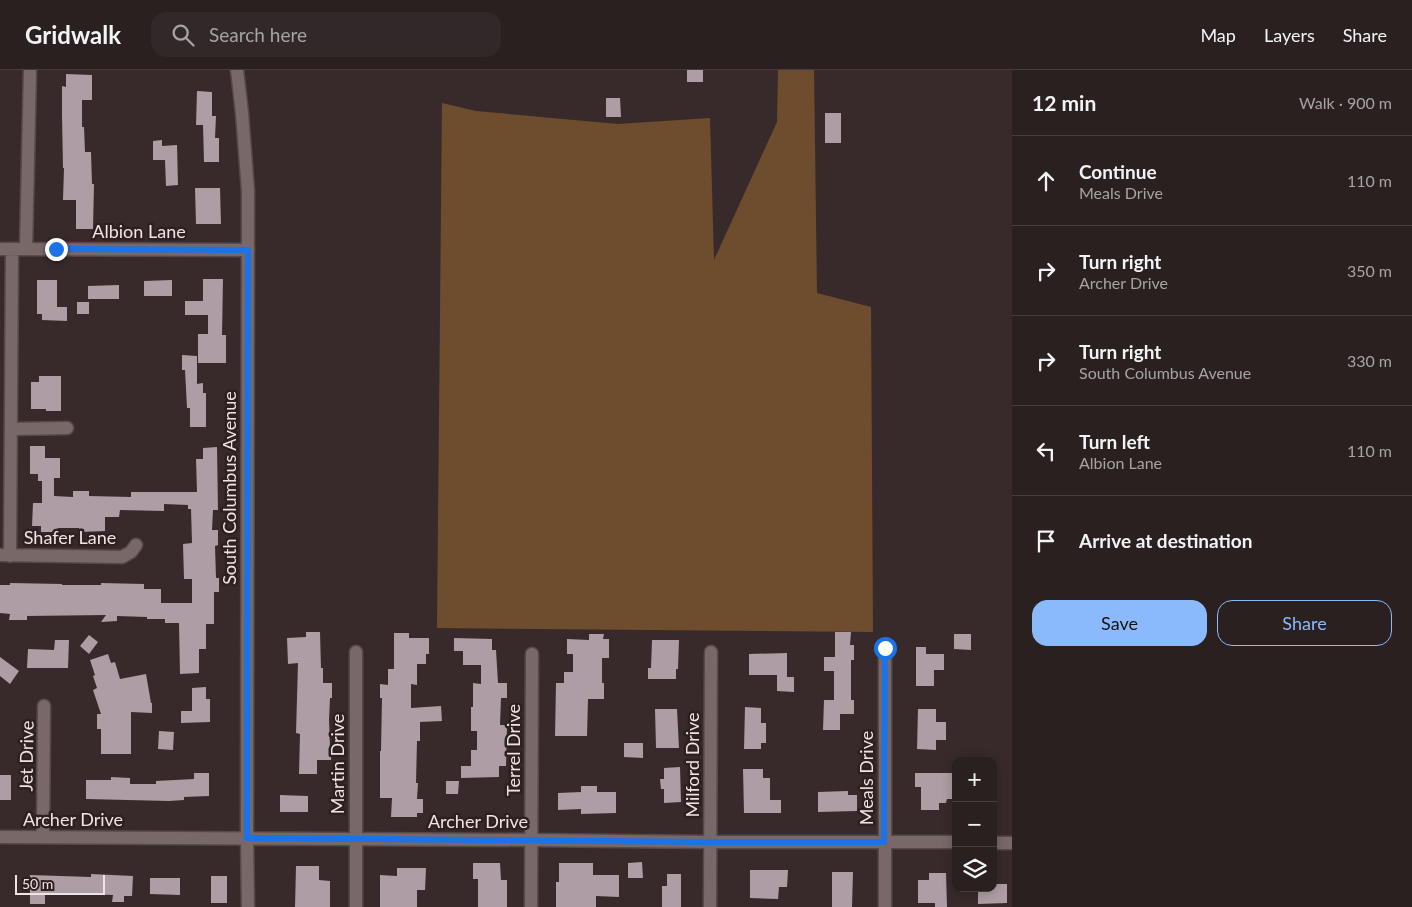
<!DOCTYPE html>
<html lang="en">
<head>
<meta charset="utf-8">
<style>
  body { margin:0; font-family:Lato,sans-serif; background:#322829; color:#f1f3f6 }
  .controls { position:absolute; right:15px; bottom:15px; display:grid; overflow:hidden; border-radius:10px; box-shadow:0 2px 12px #0003 }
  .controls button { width:45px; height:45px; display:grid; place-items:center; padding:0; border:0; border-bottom:1px solid #463e3e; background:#2a2020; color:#f1f3f6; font:25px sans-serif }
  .scale { position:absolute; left:15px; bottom:12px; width:90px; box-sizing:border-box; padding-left:5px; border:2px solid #eee4e4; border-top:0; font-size:14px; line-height:18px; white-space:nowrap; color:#eee4e4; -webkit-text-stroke:4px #2e2021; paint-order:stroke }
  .stop { position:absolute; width:15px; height:15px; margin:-11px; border:4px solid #1a73e8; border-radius:50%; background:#fff }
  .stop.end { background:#1a73e8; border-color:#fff; box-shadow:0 1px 5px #0008 }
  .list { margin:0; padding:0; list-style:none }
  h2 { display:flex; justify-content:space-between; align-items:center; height:65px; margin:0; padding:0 20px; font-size:21px }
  h2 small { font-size:16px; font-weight:400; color:#a5a3a5 }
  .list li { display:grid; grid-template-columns:32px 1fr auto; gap:15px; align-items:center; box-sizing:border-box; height:90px; padding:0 20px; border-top:1px solid #463e3e }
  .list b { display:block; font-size:19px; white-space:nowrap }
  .list p { margin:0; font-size:16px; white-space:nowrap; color:#a5a3a5 }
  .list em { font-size:16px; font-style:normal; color:#a5a3a5 }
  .actions { display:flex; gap:10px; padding:15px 20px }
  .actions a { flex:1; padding:11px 0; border:1px solid #8bbafc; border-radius:15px; text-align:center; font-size:18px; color:#8bbafc }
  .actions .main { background:#8bbafc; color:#111 }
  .icon { flex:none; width:28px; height:28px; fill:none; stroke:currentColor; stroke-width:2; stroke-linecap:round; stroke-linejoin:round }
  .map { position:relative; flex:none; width:1012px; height:837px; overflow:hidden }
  header { display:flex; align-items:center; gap:30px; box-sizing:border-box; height:70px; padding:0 25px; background:#2a2020; border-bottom:1px solid #463e3e }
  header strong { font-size:24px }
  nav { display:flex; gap:28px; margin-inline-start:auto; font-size:18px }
  .search { width:350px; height:45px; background:#322829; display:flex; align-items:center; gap:12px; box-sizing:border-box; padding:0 18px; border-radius:15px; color:#a5a3a5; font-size:19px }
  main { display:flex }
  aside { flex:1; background:#2a2020 }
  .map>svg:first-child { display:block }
  .green { fill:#6e4d2e }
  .building { fill:#ae9da4 }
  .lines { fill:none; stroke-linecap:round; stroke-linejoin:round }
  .street-casing { stroke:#554949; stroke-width:15 }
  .secondary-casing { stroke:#554949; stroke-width:15 }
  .street { stroke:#796868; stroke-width:12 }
  .secondary { stroke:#796868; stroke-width:12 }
  .route { stroke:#1a73e8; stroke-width:6 }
  .labels { text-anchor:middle; stroke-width:5; stroke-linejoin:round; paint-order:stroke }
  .street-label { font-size:18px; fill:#eee4e4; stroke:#2e2021 }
</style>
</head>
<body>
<header>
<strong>Gridwalk</strong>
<div class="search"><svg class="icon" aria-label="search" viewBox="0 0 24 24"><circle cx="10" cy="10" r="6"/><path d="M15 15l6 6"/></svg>Search here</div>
<nav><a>Map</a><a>Layers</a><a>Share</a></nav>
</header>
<main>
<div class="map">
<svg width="1012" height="837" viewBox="0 0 1012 837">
  <rect width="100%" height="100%" fill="#382a2a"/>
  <path class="green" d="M778 0H814L817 223 871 237 873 562 437 558 442 33 476 41 618 54 710 48 714 190 777 52Z"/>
  <path class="building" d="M687 0H703V12H687Z
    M66 4 92 5V30H82V57H84L85 82H91L92 114H94L93 159H76V130H63L64 98H63L62 46V16L66 17Z
    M197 21 212 22V46H216L215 68H219V92H204L203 55H196Z
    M606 28H620L621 47H606Z
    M825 43H841V73H825Z
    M162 70V76L177 75 178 115 166 116 165 90H153V71Z
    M195 118H220L221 154H196Z
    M203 209H223L222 265H226V293H198V264H208V245H185V231H203Z
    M37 210H57V237H67V251L42 250V244H37Z
    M172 210V226H144V211Z
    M119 215V229H88V216Z
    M77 232H89V244H77Z
    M182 285 197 286V314L203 313V323H206V357H190V338H187L185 300H182Z
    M39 306H61V341H46V339H31V312H39Z
    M30 376H45V388H60V408H54V426L73 427V421H89V426L131 427V422H197L196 389H203V378L217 377 218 440H213L212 460H218V475L215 476 216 508H219V522H214V554H206V579H199V603L180 604 179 553H165V549H147V547L117 546V551L101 552 106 545 27 546V550H9L10 544 0 543V515H10V513L62 514V515H101V513L144 514V519H161V533H192V509H184L183 474 192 473 191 439H188V435L164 434V441L120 440 119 447H105V461L79 462V458H58V462H41V456H32L33 433H42V411H38V404H30Z
    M306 562H320L321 598H323V613H332V628H330L329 650 330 677H332L331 690H317V704H299L300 664 296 663 298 593 288 594 287 568 306 567Z
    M835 562H851L850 575H854V590H851V630H854V644H840V660H823L824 630H834V601H824V587H835Z
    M394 563H409V568H429V584H426V594H417V615L411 614V638L441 636 442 651 420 652V671H417L416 713H418L417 729H423V743H417V747H391L392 728H380V681H381L382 628H380V614L388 615V599H394Z
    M589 564H604L603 569H609V588H602V613H604V629H588L587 666H555L556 613H564V602H573V584H567V569L589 570Z
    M954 564H971V580L954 579Z
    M89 565 98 572 89 584 80 576Z
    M454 568 492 569V580H496L498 613H507V628H501L500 655H507L506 696H499V707L461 708V696H471V680H477V661H471V637H473V613L481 614V595H463V581H454Z
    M55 570H69L68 598H27L28 579 54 580Z
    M652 570H679L678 599H676V609H648V598H651Z
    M916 577H926V584H944V600H934V616H916Z
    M787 583V607H794V622L777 621V605H749V584Z
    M108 584 111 593 115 592 120 609 146 604 151 633H152V643L131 642V684H101V659H97V644H101L93 620 97 618 93 606 95 605 90 590Z
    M0 587 19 601 10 614 0 606Z
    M206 617V629H210V652L181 653V641H192V618Z
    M745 637 761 638V653H766V673H761V679H744Z
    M655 639H677L679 678H656Z
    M918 639H936V652H946V670H936V680L917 679Z
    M159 661 174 662 173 680 158 679Z
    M624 673H643V688L624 687Z
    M680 697 681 732 664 733V719H661L660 709H664V698Z
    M743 699H763V708H770V730H781V743H744Z
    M194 703H209V726L184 727V730L169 731 86 729V710H111V707L130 708V714H156V711L194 709Z
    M915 703H956V729H947L946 733H939V740H921V717H915Z
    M0 705H11V730H0Z
    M446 711H459L458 724H446Z
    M581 716H597V722H616V743L581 744V739L558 740V723L581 722Z
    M848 721V725H857V741L818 742V722Z
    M280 725 308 726V742H280Z
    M642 792 643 808H628V793Z
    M473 793H500L501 810H507V837H478V809H473Z
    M559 793H593V805H619V827L596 826V837H556V812H559Z
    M296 796H319V810L330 811V837H295Z
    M397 798H426L425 820H417V837H380V805L397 806Z
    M750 800H788L787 817H779L778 829 750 828Z
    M832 802H853L852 837H832Z
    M929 803H946L947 837H935V833H918V810H929Z
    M91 804 133 806 132 826H124V832H112L113 825 45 823V834H30V805L91 807Z
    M667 804H681V837H662V816H667Z
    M211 806H227V833H211Z
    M150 808H180V825L150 824Z
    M993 814H1007V833L978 834V818H993Z"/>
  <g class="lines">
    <defs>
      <path id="street" d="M26 178 30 0
        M0 179 248 180
        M11 359 67 358
        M0 485 122 487 131 482 136 475
        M10 486 12 179
        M43 767 44 636
        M356 837V582
        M531 837 532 584
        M710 837 711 582
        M885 837V578"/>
      <path id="secondary" d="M237 0 242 43 248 121 247 768 248 837
        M0 767 531 770 710 772H956
        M993 773H1012"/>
    </defs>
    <use href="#street" class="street-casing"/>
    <use href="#secondary" class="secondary-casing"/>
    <use href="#street" class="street"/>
    <use href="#secondary" class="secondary"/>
  </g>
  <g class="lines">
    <path class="route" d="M56 179 248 180 247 768 710 772H884L885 578"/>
  </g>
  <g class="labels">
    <g class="street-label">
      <text x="139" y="168">Albion Lane</text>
      <text transform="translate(230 418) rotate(-90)" y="6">South Columbus Avenue</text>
      <text x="70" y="474">Shafer Lane</text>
      <text transform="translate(514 680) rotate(-90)" y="6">Terrel Drive</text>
      <text transform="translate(27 686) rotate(-89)" y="6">Jet Drive</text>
      <text transform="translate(338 694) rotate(-90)" y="6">Martin Drive</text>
      <text transform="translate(693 695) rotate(-90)" y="6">Milford Drive</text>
      <text transform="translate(867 708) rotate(-90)" y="6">Meals Drive</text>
      <text x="73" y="756">Archer Drive</text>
      <text x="478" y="758">Archer Drive</text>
    </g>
  </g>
</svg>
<div class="controls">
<button>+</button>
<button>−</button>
<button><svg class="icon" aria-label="layers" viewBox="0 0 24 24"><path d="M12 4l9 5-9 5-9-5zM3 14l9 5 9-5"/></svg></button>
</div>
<div class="scale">50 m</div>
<div class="stop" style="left:885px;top:578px"></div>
<div class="stop end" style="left:56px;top:179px"></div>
</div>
<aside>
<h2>12 min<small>Walk · 900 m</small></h2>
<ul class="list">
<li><svg class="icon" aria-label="ahead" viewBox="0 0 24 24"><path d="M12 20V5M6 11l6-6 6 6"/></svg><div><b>Continue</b><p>Meals Drive</p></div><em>110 m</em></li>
<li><svg class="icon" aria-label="right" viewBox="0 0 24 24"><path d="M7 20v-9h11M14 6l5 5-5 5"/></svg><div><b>Turn right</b><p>Archer Drive</p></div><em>350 m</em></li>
<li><svg class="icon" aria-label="right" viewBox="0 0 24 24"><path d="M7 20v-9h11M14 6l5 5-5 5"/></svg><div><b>Turn right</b><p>South Columbus Avenue</p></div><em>330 m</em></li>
<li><svg class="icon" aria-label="left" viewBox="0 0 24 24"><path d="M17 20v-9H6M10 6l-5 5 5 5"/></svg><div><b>Turn left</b><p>Albion Lane</p></div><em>110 m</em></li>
<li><svg class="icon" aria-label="arrive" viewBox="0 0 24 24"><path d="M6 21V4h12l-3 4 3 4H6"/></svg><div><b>Arrive at destination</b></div></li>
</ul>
<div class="actions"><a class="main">Save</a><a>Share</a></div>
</aside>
</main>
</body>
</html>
